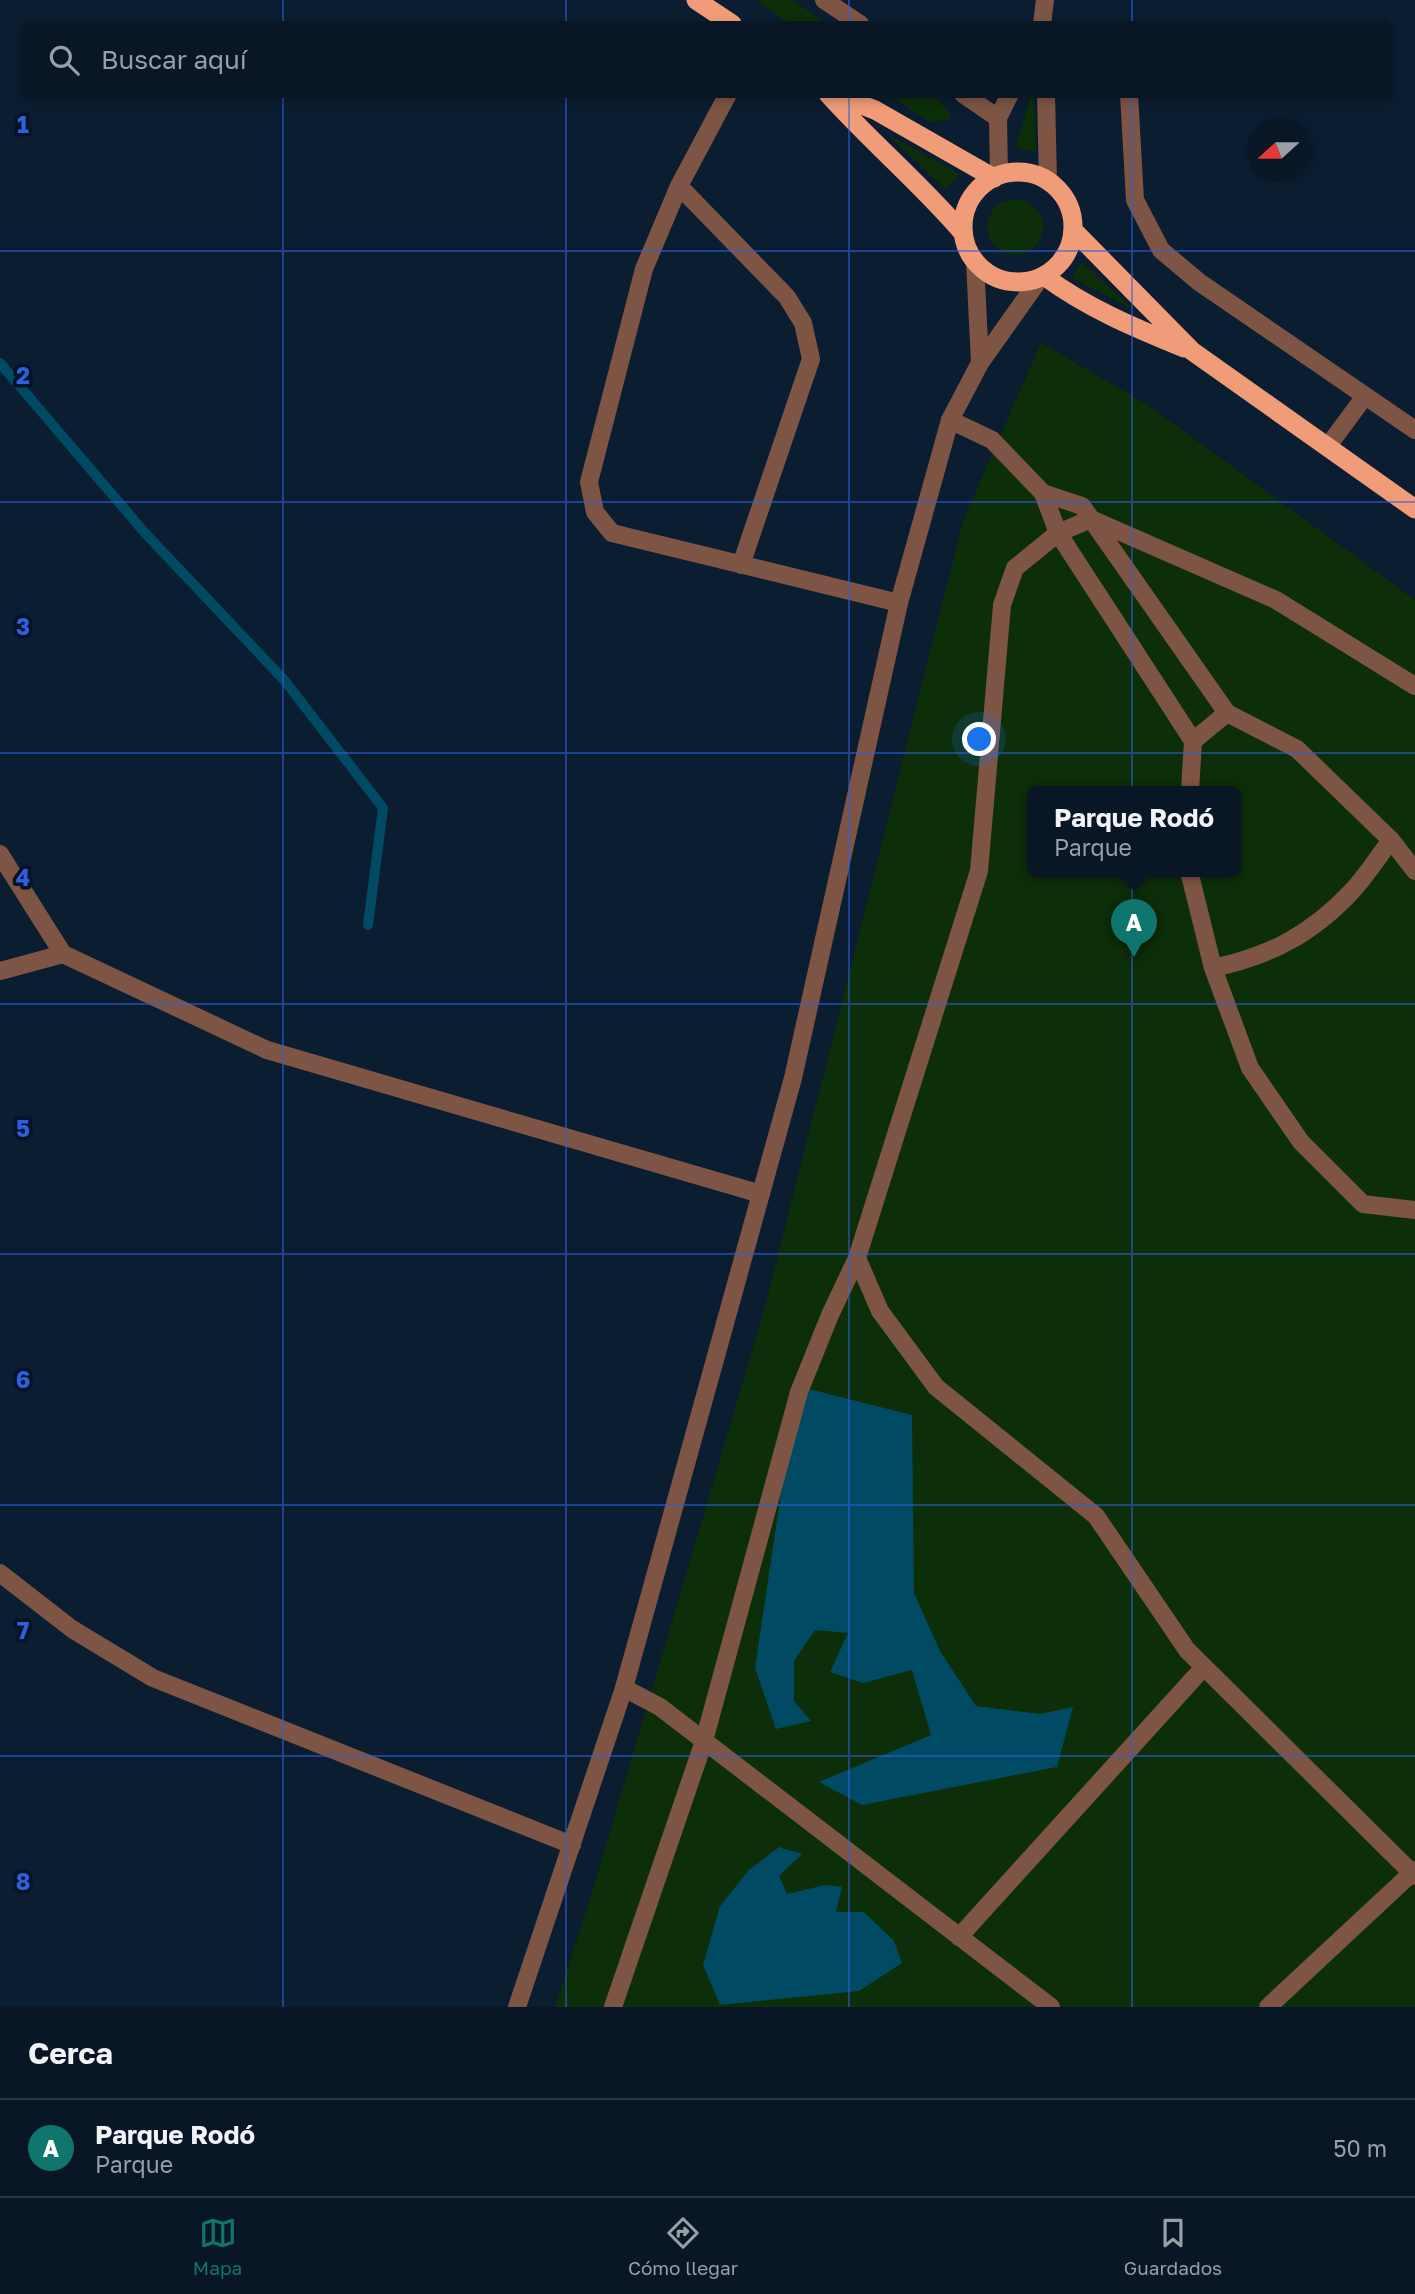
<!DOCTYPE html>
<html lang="es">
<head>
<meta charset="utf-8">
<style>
  body { margin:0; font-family:"Golos Text",sans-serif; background:#111f2d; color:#f1f3f6 }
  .compass { position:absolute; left:1247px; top:119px; width:63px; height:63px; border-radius:50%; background:#081625; box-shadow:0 4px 10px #0003; rotate:249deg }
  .you { position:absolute; left:980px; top:740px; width:24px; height:24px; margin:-18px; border:5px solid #fff; border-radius:50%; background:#1a73e8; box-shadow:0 0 0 10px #1a73e833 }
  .badge { display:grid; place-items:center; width:46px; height:46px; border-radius:50%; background:#0f766e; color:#fff; font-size:23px; font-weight:700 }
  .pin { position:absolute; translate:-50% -58px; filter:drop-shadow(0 2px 4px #0008) }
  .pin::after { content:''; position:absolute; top:37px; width:24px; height:21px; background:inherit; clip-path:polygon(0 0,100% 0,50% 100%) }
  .popup { position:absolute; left:1027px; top:786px; width:214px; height:91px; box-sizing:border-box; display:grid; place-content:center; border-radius:10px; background:#081625; filter:drop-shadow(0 2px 5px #0005); font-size:23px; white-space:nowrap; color:#989fa7 }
  .popup b { font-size:26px; color:#f1f3f6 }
  .popup::after { content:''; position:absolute; left:50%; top:100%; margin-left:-14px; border:14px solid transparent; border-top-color:#081625 }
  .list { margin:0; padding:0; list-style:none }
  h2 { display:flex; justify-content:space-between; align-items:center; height:91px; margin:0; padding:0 28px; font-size:30px }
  h2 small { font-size:23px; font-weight:400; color:#989fa7 }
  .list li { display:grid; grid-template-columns:46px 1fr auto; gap:21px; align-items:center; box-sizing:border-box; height:98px; padding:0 28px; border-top:2px solid #293542 }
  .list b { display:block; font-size:26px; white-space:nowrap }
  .list p { margin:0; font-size:23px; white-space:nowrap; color:#989fa7 }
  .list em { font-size:23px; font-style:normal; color:#989fa7 }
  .icon { flex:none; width:38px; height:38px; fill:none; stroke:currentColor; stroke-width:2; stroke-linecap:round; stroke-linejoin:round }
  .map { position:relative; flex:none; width:1415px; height:2007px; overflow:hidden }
  .search { position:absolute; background:#081625; box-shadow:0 4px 10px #0003; left:21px; right:21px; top:21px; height:77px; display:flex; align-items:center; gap:18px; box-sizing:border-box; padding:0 24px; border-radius:10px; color:#989fa7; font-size:26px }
  .sheet { height:189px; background:#081625 }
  nav { display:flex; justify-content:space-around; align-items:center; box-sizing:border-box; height:98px; border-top:2px solid #293542; background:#081625; font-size:19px; color:#989fa7 }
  nav a { display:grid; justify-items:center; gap:4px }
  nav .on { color:#0f766e }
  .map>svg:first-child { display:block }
  .green { fill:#0c2e08; fill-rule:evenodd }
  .water { fill:#004a64 }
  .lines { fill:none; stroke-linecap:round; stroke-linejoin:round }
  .stream { stroke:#004a64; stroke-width:10 }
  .service { stroke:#7e5544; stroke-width:18 }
  .minor { stroke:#7e5544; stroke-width:18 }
  .tertiary { stroke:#7e5544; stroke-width:18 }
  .trunk { stroke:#f09c78; stroke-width:19 }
  .grid { fill:none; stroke:#315edc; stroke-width:2; stroke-opacity:0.55 }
  .grid-label { font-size:23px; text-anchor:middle; font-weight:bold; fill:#315edc; stroke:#041326; stroke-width:7; stroke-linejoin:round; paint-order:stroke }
</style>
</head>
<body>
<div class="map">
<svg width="1415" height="2007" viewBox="0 0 1415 2007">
  <rect width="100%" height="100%" fill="#0b1d31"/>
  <path class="green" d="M756 0H792L828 24H790Z
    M889 95C922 94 934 86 952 119L930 122Z
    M1031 95H1034L1036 152 1016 148Z
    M887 134 960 174 946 190Z
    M987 227a28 28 0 1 1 56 0a28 28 0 1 1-56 0Z
    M1082 262 1134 310 1072 278Z
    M1041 343 1148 405 1415 600V2007H555L590 1899 763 1314 964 518ZM1032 791H1236V871H1032Z"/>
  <path class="water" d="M797 1386 912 1415 914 1593 940 1651 976 1706 1040 1714 1073 1707 1057 1767 862 1805 819 1782 931 1735 912 1670 863 1683 830 1672 848 1633 815 1630 794 1661V1701L811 1721 776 1729 755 1668Z
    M779 1847 802 1854 779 1876 787 1894 825 1885 842 1887 836 1912H864L894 1941 902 1963 859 1991 720 2005 703 1965 720 1906 749 1870Z"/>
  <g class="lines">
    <path class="stream" d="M0 363 145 533 285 681 383 808 368 925"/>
    <path class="service" d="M728 94 679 186 644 269 589 482 595 512 612 533 899 603
      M679 186 787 297 803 323 811 359 741 565
      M950 420 992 440 1043 493 1058 533 1193 741 1190 791
      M1043 493 1082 506 1227 713 1297 749 1391 840 1415 871
      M1415 686 1276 600 1091 519 1058 533 1015 568 1002 605 979 871 857 1258 880 1311 936 1387 1096 1516 1187 1650 1415 1876
      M1193 741 1227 713
      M1189 871 1213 968 1250 1068 1301 1142 1363 1204 1415 1210
      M1213 968C1270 956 1312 934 1352 891 1366 876 1378 857 1391 840
      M624 1688 660 1707 1051 2007
      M959 1937 1204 1667
      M613 2007 704 1741 799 1392 830 1315 857 1258
      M1268 2007 1415 1870"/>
    <path class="minor" d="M824 0 860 24
      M963 94 998 118
      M1129 94 1135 200 1161 250 1199 282 1415 430
      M1328 446 1365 396
      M0 854 63 954 267 1050 761 1194
      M0 971 63 954
      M0 1573 72 1629 153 1678 572 1845"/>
    <path class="tertiary" d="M1042 24 1045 0
      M1046 94 1048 182
      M999 176 998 118 1010 94
      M975 262 980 363
      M517 2007 624 1688 793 1078 899 603 950 420 980 363 1041 277"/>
    <path class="trunk" d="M696 0 732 24
      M828 94C871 142 921 184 963 233
      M833 94 875 110 994 178
      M963 227a55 55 0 1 1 110 0a55 55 0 1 1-110 0Z
      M1073 230 1192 351 1415 509
      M1044 276C1087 308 1135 328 1184 348"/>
  </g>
  <path class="grid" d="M283 0V24M566 0V24M849 0V24M1132 0V24M283 94V2007M566 94V2007M849 94V2007M1132 94V2007M0 251H1415M0 502H1415M0 753H1415M0 1004H1415M0 1254H1415M0 1505H1415M0 1756H1415"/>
  <g class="grid-label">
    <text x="23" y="133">1</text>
    <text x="23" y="384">2</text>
    <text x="23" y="635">3</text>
    <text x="23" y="886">4</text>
    <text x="23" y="1137">5</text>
    <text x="23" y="1388">6</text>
    <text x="23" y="1639">7</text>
    <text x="23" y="1890">8</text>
  </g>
</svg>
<svg class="compass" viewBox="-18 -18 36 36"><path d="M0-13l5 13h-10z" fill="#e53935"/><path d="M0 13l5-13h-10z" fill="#989fa7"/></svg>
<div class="you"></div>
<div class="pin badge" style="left:1134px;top:957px">A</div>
<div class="popup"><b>Parque Rodó</b>Parque</div>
<div class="search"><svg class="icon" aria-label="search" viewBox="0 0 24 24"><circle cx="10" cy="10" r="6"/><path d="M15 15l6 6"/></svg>Buscar aquí</div>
</div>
<section class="sheet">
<h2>Cerca<small></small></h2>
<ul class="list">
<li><span class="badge">A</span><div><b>Parque Rodó</b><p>Parque</p></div><em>50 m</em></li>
</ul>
</section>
<nav>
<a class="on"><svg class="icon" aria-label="map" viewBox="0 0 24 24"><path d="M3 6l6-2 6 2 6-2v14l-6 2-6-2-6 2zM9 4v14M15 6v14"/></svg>Mapa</a>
<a><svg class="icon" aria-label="directions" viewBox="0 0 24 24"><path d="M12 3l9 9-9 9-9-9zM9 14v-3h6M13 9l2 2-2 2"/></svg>Cómo llegar</a>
<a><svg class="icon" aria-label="saved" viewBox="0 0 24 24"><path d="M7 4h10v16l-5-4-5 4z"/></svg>Guardados</a>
</nav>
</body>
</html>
